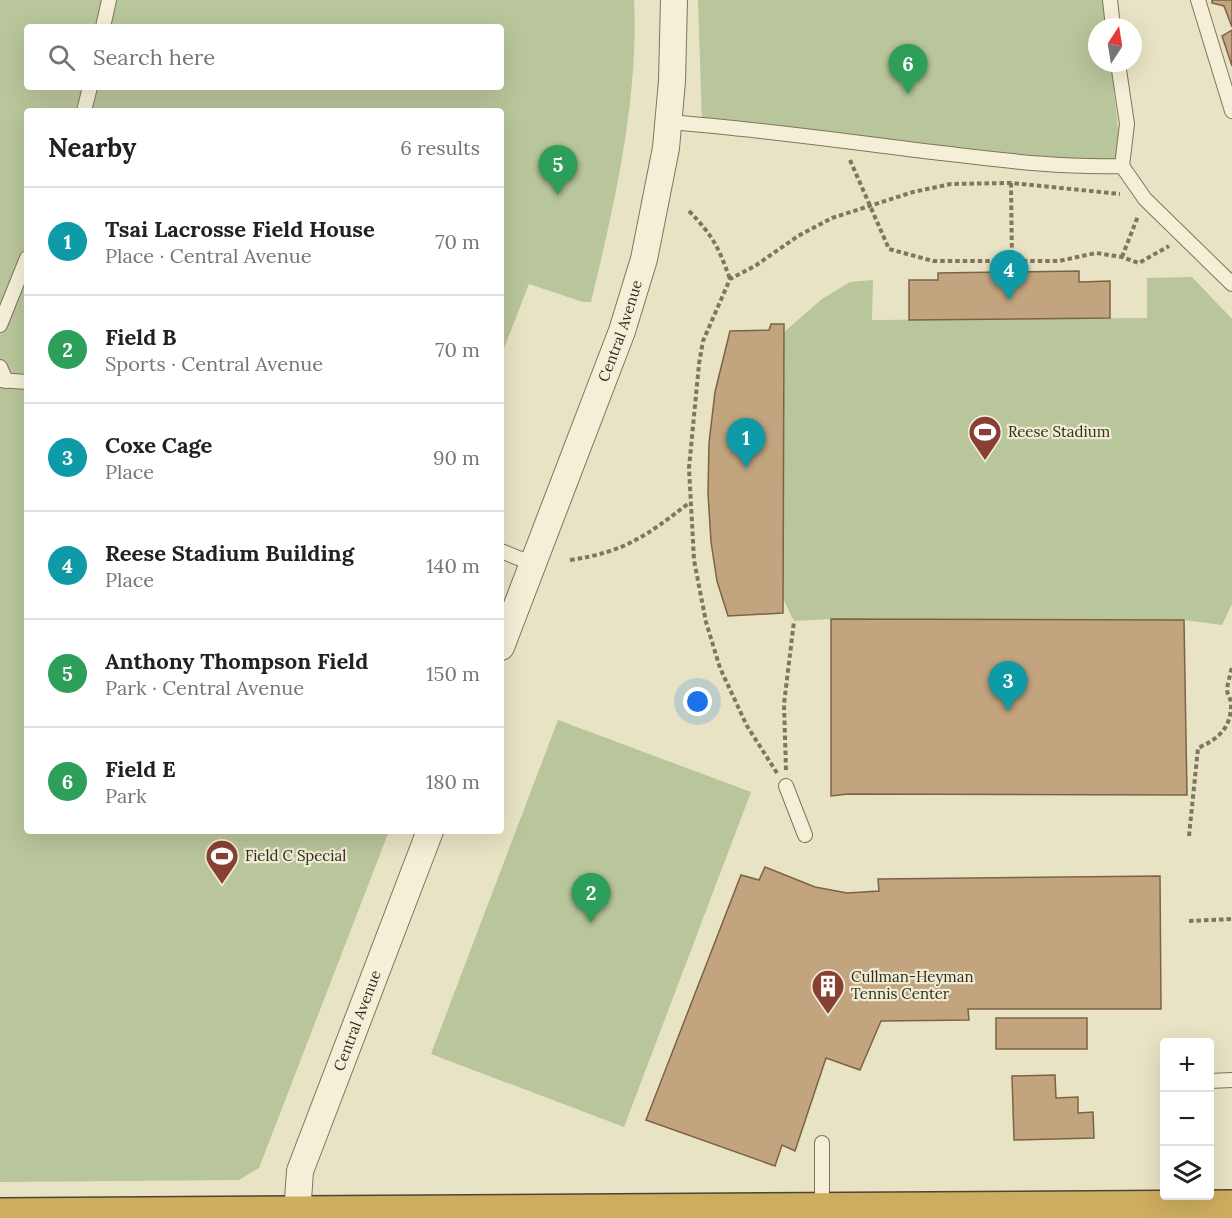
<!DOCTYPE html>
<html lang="en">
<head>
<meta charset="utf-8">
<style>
  body { margin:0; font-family:Lora,serif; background:#f6f6f6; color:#202124 }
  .controls { position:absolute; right:18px; bottom:18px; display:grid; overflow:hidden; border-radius:6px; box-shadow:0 6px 24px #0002 }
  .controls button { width:54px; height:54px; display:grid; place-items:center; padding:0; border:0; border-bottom:2px solid #e0e0e0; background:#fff; color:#202124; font:30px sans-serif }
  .compass { position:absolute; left:1088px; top:18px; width:54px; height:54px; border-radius:50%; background:#fff; box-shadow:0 6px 24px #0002; rotate:12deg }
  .you { position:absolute; left:698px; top:702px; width:21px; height:21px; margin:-15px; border:4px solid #fff; border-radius:50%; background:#1a73e8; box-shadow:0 0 0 9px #1a73e833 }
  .badge { display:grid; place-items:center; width:39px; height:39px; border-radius:50%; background:#b45309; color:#fff; font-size:20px; font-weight:700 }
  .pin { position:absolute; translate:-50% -50px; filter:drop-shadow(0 2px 3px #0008) }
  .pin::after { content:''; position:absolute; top:32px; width:21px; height:18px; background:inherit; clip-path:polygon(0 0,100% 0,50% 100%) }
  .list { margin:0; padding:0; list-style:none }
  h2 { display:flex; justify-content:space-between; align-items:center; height:78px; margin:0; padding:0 24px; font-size:26px }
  h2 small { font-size:20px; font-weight:400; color:#757577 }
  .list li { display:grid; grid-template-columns:39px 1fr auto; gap:18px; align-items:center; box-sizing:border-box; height:108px; padding:0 24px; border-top:2px solid #e0e0e0 }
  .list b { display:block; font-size:22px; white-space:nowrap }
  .list p { margin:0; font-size:20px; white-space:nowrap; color:#757577 }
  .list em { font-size:20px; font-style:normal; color:#757577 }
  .icon { flex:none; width:33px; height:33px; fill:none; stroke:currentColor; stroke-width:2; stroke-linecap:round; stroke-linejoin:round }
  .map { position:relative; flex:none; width:1232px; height:1218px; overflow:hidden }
  .search { position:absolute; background:#fff; box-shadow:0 6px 24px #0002; left:24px; top:24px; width:480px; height:66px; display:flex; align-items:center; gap:15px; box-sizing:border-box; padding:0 21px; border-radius:6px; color:#757577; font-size:22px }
  .panel { position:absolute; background:#fff; box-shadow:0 6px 24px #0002; left:24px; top:108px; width:480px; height:726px; border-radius:6px }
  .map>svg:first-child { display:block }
  .green { fill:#b9c59a; fill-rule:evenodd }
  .building { fill:#c2a47f; stroke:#7d6346; stroke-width:1.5 }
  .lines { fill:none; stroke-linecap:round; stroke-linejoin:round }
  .lane-casing { stroke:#80755d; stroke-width:16 }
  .street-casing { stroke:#80755d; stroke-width:28 }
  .highway-casing { stroke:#4f4331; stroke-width:36 }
  .path { stroke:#80755d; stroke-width:4; stroke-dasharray:4.5 3; stroke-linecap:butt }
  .lane { stroke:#f4efd6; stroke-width:14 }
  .street { stroke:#f4efd6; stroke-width:26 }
  .highway { stroke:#cdad5f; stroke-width:33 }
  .labels { text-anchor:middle; stroke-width:4.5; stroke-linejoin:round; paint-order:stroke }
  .street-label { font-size:15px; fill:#322b1f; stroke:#f0ecd3 }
  .poi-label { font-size:15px; fill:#322b1f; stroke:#f0ecd3; text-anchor:start }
</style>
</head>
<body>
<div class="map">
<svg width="1232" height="1218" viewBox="0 0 1232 1218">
  <rect width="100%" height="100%" fill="#e8e3c4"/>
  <path class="green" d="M0 0H634C639 98 614 207 591 302H583L529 284 501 356V111H27V831H389L259 1168 239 1180 0 1182ZM27 27H501V87H27Z
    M698 0H1105L1107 27H1097V63H1111L1122 166 702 124Z
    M1192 277 1232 319V604L1222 625 1184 620 831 619 794 621 754 540 783 333 822 299 850 282 873 280 872 320 1147 318V278Z
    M558 720 751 792 624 1127 431 1054Z"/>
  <path class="building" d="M1212 0H1232V27L1224 6 1212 3Z
    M1232 30V66L1222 36Z
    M1079 271V282L1110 281V318L909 320V280H938V273Z
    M771 324H784L783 613 728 616 717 581 711 542 708 493 709 443 715 392 730 331 769 330Z
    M831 619 1184 620 1187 795 848 794 831 796Z
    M765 867 815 887 847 893 879 891 878 879 1160 876 1161 1009H968L969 1020 881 1021 860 1070 826 1058 795 1151 782 1145 775 1166 646 1120 741 875 759 880Z
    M996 1018H1087V1049H996Z
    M1055 1075 1056 1098 1078 1097V1113L1093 1112 1094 1138 1014 1140 1012 1076Z"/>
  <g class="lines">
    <defs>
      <path id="lane" d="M1110 0 1113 27
        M1198 0 1232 111
        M103 27 109 0
        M1118 63 1127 124 1122 166 1145 199 1232 284
        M84 111 90 87
        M669 122C760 129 850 142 941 153 1001 160 1061 168 1122 166
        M0 325 27 258
        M0 367 6 381
        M0 380 27 382
        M501 551 533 564
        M786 786 805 835
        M1210 1081 1232 1080
        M822 1210V1143"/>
      <g id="street">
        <path id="s1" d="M501 647 622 331 644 259 666 148 672 81 674 0"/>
        <path id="s2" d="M297 1214 300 1171 430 831"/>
      </g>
      <path id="highway" d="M0 1215 1232 1207"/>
    </defs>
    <use href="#lane" class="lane-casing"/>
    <use href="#street" class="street-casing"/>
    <use href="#highway" class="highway-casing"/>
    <path class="path" d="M850 160 889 249 933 261H1059L1096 253 1122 257 1139 263 1169 246
      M1011 183 1012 261
      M689 211C713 236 718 246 730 279
      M1122 257 1138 216
      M570 560C625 552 646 536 689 503
      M786 770 784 704 794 621
      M777 773 747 726 720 668 706 622 694 560 689 468 699 364 703 341 730 279 755 266 798 236 832 218 913 192 951 184 1011 183 1120 194
      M1189 836 1198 748C1218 739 1232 728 1231 702 1230 698 1227 694 1227 689 1228 681 1231 673 1232 666
      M1189 921 1232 919"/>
    <use href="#lane" class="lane"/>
    <use href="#street" class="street"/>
    <use href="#highway" class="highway"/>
  </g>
  <defs>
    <symbol id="stadium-pin" viewBox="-11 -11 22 30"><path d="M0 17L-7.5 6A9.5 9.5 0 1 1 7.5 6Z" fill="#884034" stroke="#f0ecd3"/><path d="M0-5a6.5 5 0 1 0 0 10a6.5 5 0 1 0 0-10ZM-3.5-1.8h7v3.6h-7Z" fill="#fff"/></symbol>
    <symbol id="building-pin" viewBox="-11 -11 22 30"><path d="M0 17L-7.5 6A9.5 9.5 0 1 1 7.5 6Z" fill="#884034" stroke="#f0ecd3"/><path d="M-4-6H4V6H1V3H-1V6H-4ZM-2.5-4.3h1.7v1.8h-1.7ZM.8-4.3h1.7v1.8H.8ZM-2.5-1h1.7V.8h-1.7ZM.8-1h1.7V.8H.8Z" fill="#fff"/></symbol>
  </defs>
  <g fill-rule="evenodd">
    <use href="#stadium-pin" x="966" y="413" width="38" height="52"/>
    <use href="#stadium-pin" x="203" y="837" width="38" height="52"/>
    <use href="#building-pin" x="809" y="967" width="38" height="52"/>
  </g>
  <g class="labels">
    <g class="street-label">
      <text dy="5" stroke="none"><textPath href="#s1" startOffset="338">Central Avenue</textPath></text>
      <text dy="5" stroke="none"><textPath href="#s2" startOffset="204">Central Avenue</textPath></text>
    </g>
    <g class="poi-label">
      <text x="1008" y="437">Reese Stadium</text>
      <text x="245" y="861">Field C Special</text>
      <text x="851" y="982">Cullman-Heyman<tspan x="851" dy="17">Tennis Center</tspan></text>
    </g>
  </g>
</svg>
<div class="controls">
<button>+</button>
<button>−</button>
<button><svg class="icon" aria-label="layers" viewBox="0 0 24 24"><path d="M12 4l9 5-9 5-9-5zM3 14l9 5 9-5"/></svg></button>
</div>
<svg class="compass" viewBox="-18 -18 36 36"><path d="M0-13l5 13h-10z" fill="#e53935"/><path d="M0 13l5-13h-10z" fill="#757577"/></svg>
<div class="you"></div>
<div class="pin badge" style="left:746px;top:468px;background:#0f9aa8">1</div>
<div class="pin badge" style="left:591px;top:923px;background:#2e9e5b">2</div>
<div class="pin badge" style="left:1008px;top:711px;background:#0f9aa8">3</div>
<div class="pin badge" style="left:1009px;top:300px;background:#0f9aa8">4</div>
<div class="pin badge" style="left:558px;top:195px;background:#2e9e5b">5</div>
<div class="pin badge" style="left:908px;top:94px;background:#2e9e5b">6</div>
<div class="search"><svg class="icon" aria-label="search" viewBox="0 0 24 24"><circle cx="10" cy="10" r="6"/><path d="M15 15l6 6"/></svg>Search here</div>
<section class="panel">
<h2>Nearby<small>6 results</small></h2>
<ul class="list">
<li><span class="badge" style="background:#0f9aa8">1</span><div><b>Tsai Lacrosse Field House</b><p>Place · Central Avenue</p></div><em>70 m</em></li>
<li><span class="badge" style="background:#2e9e5b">2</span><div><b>Field B</b><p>Sports · Central Avenue</p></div><em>70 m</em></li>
<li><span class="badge" style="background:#0f9aa8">3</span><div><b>Coxe Cage</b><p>Place</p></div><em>90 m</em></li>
<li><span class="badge" style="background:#0f9aa8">4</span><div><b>Reese Stadium Building</b><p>Place</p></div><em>140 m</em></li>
<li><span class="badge" style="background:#2e9e5b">5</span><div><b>Anthony Thompson Field</b><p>Park · Central Avenue</p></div><em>150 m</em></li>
<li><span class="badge" style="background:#2e9e5b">6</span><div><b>Field E</b><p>Park</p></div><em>180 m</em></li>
</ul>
</section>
</div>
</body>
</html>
